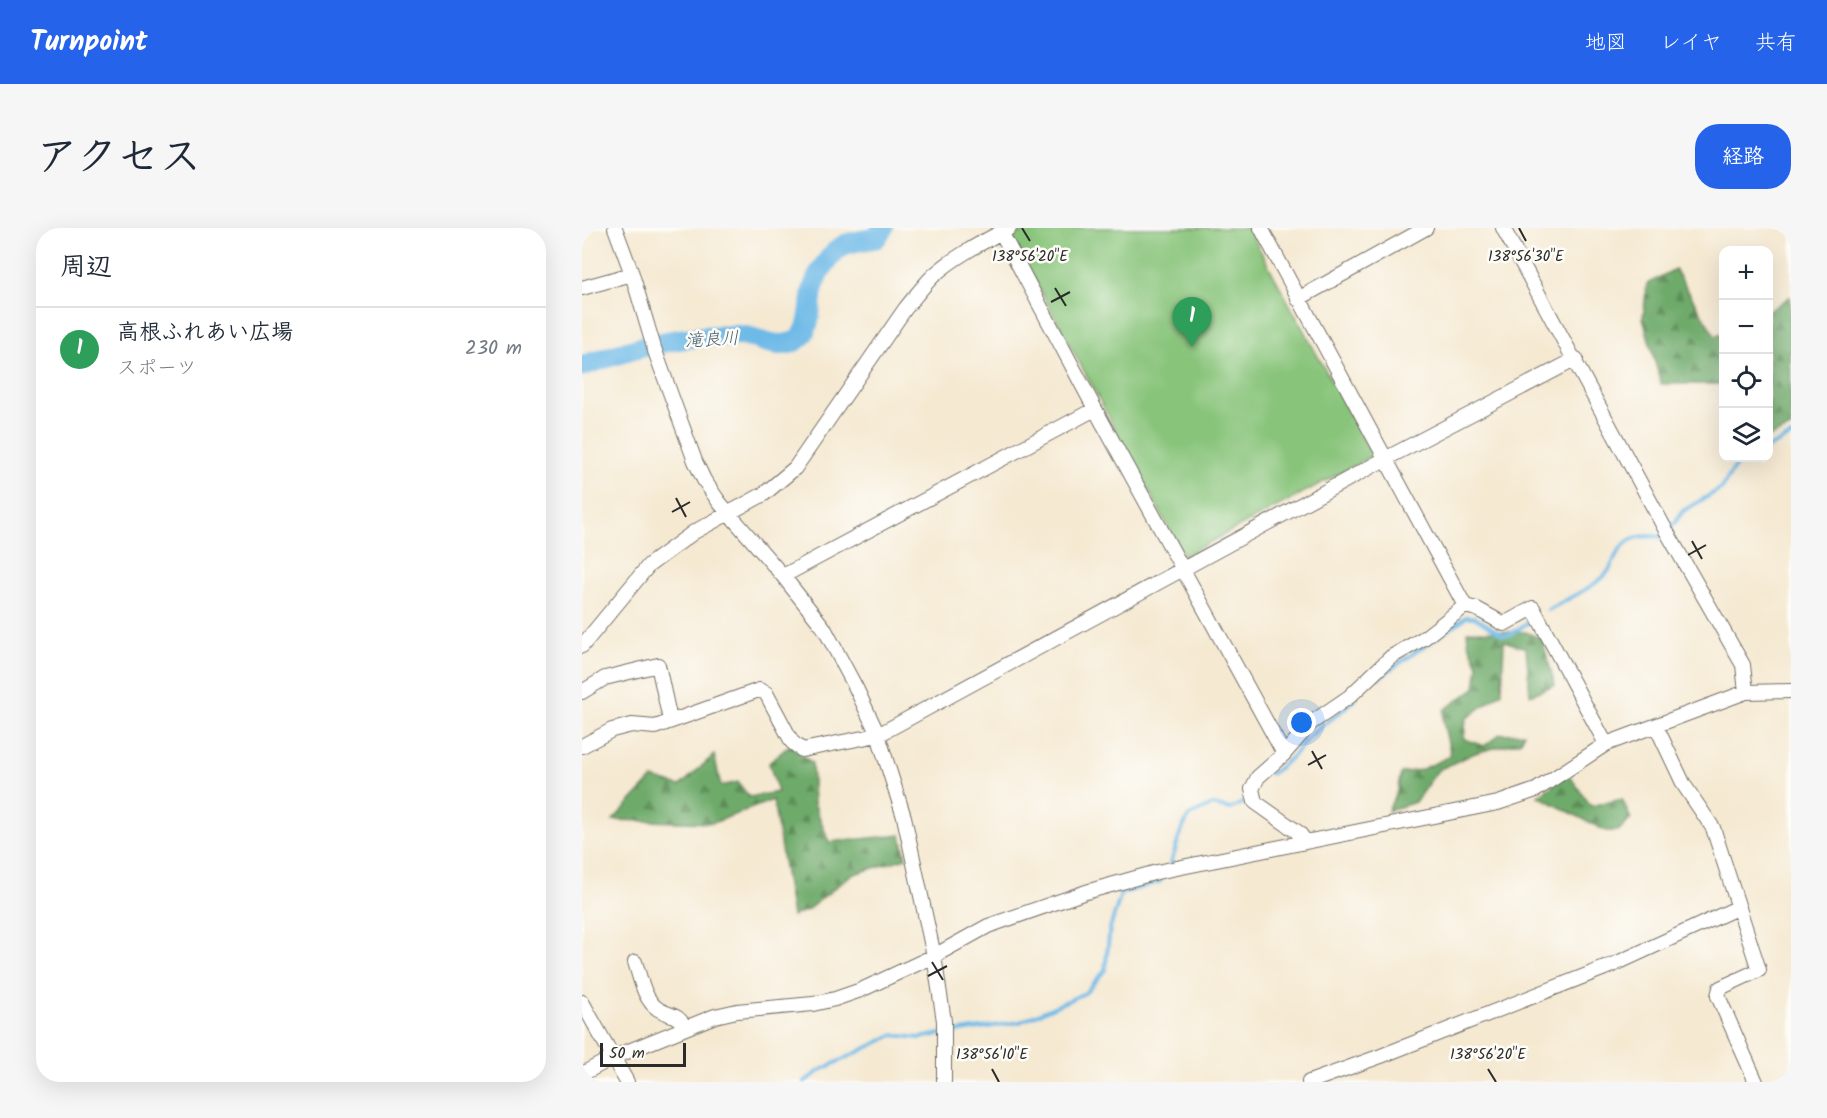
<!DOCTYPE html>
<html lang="ja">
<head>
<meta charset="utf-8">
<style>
  body { margin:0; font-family:Kalam,"Klee One",sans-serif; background:#f6f6f7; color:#1f2937 }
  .controls { position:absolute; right:18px; top:18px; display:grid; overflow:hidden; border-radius:12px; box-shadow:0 6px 24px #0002 }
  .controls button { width:54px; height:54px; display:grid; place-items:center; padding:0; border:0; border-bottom:2px solid #e0e1e3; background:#fff; color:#1f2937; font:30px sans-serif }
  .scale { position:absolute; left:18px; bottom:15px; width:86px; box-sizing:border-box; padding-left:6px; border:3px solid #2b2b2b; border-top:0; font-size:16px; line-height:21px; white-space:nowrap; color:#2b2b2b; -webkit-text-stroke:4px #fdfcf7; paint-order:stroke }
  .you { position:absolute; left:720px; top:495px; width:21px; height:21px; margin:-15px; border:4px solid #fff; border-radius:50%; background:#1a73e8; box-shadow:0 0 0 9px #1a73e833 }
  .badge { display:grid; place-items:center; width:39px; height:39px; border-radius:50%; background:#2563eb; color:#fff; font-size:20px; font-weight:700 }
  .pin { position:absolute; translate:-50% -50px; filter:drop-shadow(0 2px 3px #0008) }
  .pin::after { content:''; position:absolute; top:32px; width:21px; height:18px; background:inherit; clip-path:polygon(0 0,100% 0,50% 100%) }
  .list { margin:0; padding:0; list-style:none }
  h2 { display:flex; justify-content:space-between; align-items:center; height:78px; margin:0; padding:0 24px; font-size:26px }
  h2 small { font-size:20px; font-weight:400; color:#747a83 }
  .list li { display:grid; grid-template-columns:39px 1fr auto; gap:18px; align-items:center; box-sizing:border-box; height:84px; padding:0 24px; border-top:2px solid #e0e1e3 }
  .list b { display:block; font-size:22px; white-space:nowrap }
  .list p { margin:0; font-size:20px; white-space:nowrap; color:#747a83 }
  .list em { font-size:20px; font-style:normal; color:#747a83 }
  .icon { flex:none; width:33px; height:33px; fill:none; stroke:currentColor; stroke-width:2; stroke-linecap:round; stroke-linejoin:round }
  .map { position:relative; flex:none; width:1209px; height:854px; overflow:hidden; border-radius:24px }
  header { display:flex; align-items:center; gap:36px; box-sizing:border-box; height:84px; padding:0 30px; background:#2563eb; color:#fff }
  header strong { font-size:28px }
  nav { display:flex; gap:33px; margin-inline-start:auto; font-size:21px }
  .intro { display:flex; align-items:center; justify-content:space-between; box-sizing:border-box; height:144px; padding:0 36px }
  h1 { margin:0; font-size:42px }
  .button { padding:15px 27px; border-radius:24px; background:#2563eb; color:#fff; font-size:21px; font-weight:700 }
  main { display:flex; gap:36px; padding:0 36px }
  aside { flex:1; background:#fff; border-radius:24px; box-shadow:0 6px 24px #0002 }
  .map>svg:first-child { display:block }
  .grass { fill:#88c47a; stroke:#5a7852; stroke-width:1.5 }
  .forest { fill:url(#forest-firs); stroke:#4c6a4a; stroke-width:1.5 }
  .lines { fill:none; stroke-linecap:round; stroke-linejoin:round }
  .stream { stroke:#6db9e7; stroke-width:4 }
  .river { stroke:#6db9e7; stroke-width:21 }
  .minor-casing { stroke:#726e65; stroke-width:16 }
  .minor { stroke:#fff; stroke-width:14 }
  .ticks { fill:none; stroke:#2b2b2b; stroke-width:2 }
  .labels { text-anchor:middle; stroke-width:5; stroke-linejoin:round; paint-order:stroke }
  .water-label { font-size:18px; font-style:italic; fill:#425d6d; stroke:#fdfcf7 }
  .ticks-label { font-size:15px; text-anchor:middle; fill:#2b2b2b; stroke:#fdfcf7; stroke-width:5; stroke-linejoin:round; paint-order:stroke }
</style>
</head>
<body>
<header>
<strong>Turnpoint</strong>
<nav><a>地図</a><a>レイヤ</a><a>共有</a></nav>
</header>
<div class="intro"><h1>アクセス</h1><a class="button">経路</a></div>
<main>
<aside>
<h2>周辺<small></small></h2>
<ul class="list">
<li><span class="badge" style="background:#2e9e5b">1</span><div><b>高根ふれあい広場</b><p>スポーツ</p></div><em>230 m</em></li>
</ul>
</aside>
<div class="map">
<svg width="1209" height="854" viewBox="0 0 1209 854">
  <defs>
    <pattern id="forest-firs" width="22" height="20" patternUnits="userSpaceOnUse" patternTransform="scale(1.5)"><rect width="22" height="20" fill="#6eaa6a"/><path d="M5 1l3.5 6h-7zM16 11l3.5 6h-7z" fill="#5b8b57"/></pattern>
  </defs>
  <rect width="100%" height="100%" fill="#fdfcf7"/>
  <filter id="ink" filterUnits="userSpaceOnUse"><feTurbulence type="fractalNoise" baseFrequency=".0167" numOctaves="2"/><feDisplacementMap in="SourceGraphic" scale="12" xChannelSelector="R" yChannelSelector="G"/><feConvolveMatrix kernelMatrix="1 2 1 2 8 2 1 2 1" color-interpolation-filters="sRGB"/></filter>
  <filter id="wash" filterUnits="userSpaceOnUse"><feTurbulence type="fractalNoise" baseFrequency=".008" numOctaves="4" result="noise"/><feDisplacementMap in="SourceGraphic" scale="24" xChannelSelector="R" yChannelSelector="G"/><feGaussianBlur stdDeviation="1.35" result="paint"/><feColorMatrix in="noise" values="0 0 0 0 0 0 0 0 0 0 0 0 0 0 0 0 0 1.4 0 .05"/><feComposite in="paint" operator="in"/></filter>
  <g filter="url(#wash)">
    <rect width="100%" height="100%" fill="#f5e9d2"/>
    <path class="grass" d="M447 0H666L790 228 602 328 430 10Z"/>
    <path class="forest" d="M1093 41 1133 108 1141 106V156H1079L1061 90 1065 56Z
      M1208 69 1209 200 1187 209V83Z
      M885 403 944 404 960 411 973 457 948 467 944 420 922 413 920 464 884 491 882 511 902 518 918 506 942 505 939 513 893 525 856 542 833 574 806 583 815 563 819 545 838 542 869 528 861 493 862 482 893 460 896 437 886 414Z
      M208 517 230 535 232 575 247 614 319 607 324 630 269 647 225 682 210 688 191 572 131 595 31 592 71 550 98 558 132 527 139 558 156 554 167 569 196 564 187 535Z
      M986 546 1009 578 1040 571 1049 591 1036 603H1024L956 568Z"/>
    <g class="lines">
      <path class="stream" d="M1186 220 1209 208
        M1088 301 1101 283 1140 260 1155 235 1166 230
        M966 382C983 372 1004 363 1019 351 1026 346 1029 339 1032 332 1044 306 1058 307 1083 309L1084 307
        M796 450 884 389H892L921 407 929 406 947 394
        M689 546 709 530 729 507 773 472
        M589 635 599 603 607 588 630 577 649 581 669 570
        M366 805 438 794 503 765 523 742 528 700 539 666 579 653
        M222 854 239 842 311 807 338 810 359 806"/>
      <path class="river" d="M0 138C46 122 94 107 143 108 149 108 156 107 162 108 180 111 198 123 215 112 230 103 227 77 231 61 235 46 248 25 262 17 271 13 284 12 294 10L301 0"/>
    </g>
  </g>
  <g filter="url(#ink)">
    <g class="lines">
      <defs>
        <path id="minor" d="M33 0 50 46 73 123 113 233 122 252 137 274 201 348 242 400 274 460 296 507 322 589 352 728 362 793V854
          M679 0 883 378
          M921 0 1082 299 1161 437 1164 464
          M419 4 513 181 702 526
          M0 60 50 46
          M716 71 844 0
          M201 348 513 181
          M0 418 67 337 112 304 182 266 213 240 323 81C332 70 341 58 351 48 373 28 401 14 427 0
          M0 464 23 450 76 437 88 492
          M1074 498 1102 557 1131 600 1177 742 1138 760 1136 768 1174 854
          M0 518 30 502 50 497 73 499 177 462 184 465 210 514 220 522 296 507 803 231 994 131
          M724 614 717 605 673 574 670 561 676 549 702 526 729 495 767 469 809 429 842 410 883 378 895 381 922 396 951 380 1024 516
          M53 734C58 749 62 772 76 781 91 790 91 783 104 799
          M0 774 45 854
          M0 846 32 829 133 788 155 783 231 776 253 771 279 762 352 728 406 698 504 664 575 644 916 575 954 562 1024 516 1164 464 1209 463
          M727 854 799 828 1033 736 1157 679"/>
      </defs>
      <use href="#minor" class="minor-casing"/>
      <use href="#minor" class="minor"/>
    </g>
  </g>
  <path class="ticks" d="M440 0 448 13M937 0 944 13M473 60 484 78M469 74 488 64M94 270 104 289M90 284 108 274M1110 313 1120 331M1106 327 1124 317M730 523 740 541M726 537 744 527M350 734 361 752M346 748 365 738M410 841 417 854M906 841 914 854"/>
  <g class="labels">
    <g class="water-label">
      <text transform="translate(130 111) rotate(-3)" y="6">滝良川</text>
    </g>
  </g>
  <g class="ticks-label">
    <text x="448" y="33">138°56'20"E</text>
    <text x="944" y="33">138°56'30"E</text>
    <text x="410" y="831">138°56'10"E</text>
    <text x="906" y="831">138°56'20"E</text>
  </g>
</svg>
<div class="controls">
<button>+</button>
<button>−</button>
<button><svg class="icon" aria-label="locate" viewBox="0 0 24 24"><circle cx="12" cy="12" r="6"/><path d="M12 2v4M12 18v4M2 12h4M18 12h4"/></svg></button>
<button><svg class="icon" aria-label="layers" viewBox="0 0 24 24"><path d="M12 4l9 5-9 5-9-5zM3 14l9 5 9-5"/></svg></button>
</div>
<div class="scale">50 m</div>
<div class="you"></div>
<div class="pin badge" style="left:610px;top:119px;background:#2e9e5b">1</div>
</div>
</main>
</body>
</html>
